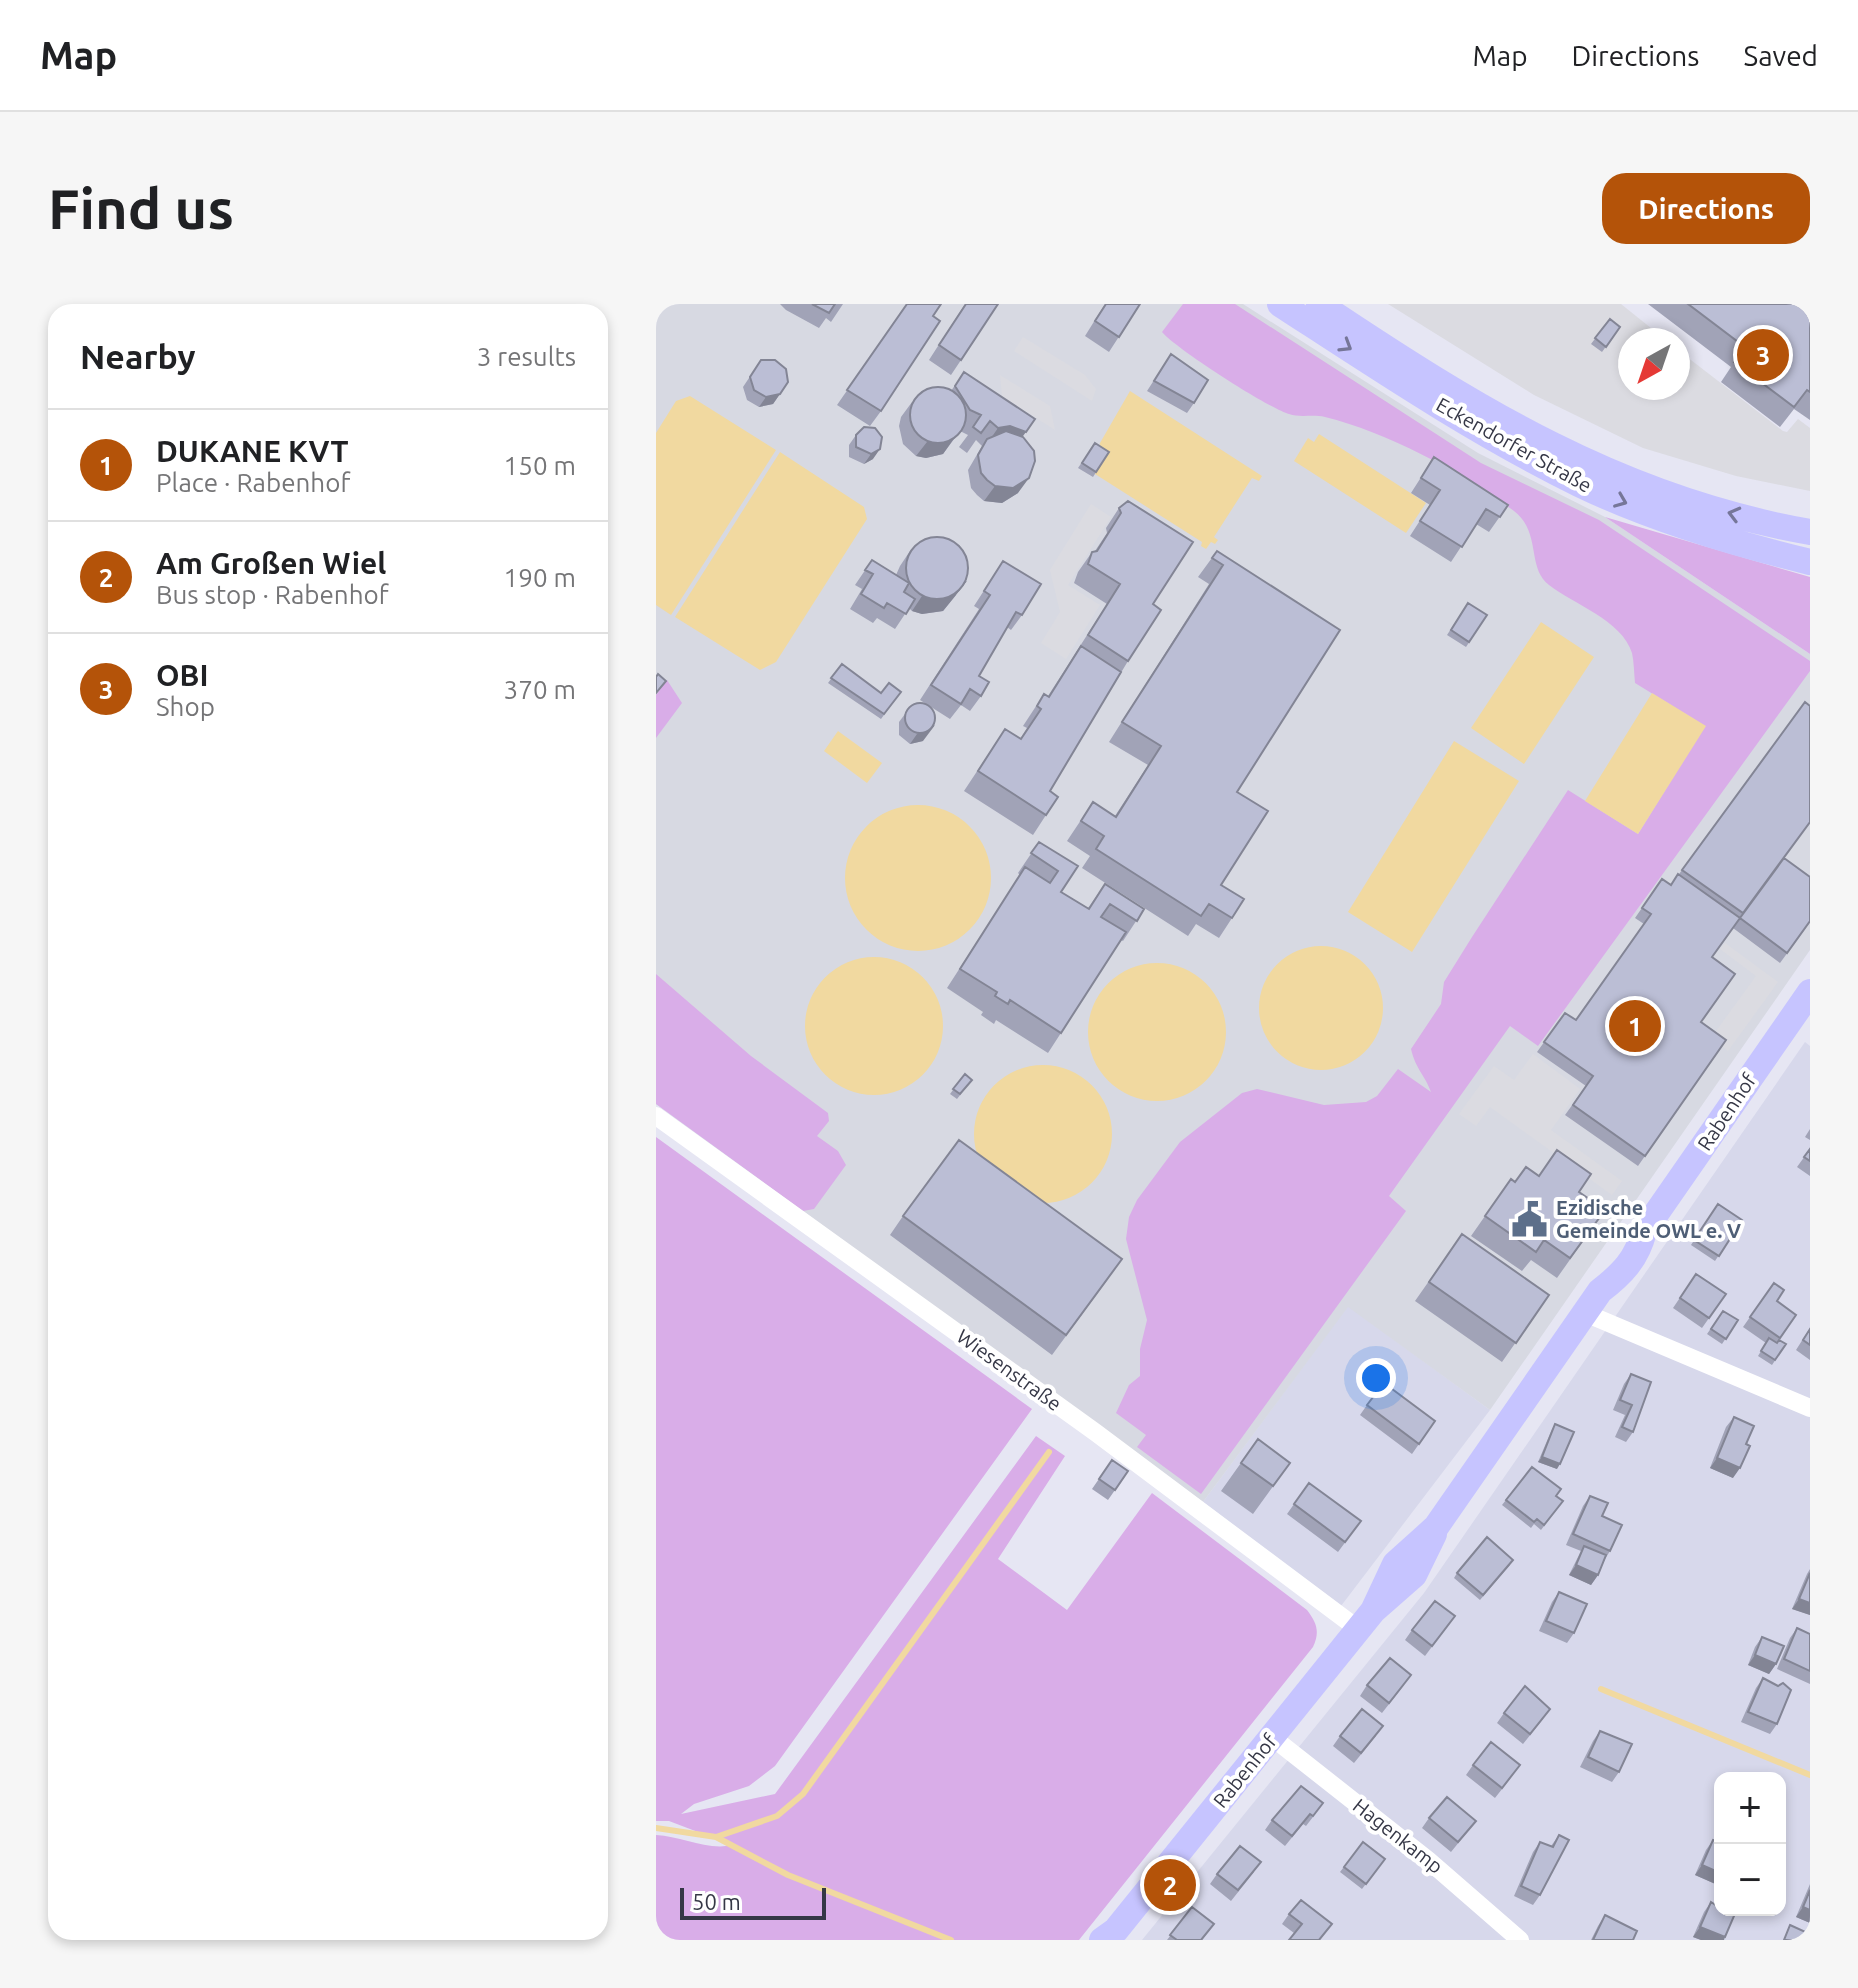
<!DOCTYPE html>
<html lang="en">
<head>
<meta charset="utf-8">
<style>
  body { margin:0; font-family:Ubuntu,sans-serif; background:#f6f6f6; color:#202124 }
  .controls { position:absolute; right:24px; bottom:24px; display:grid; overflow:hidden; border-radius:16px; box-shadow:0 4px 12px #0003 }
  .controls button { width:72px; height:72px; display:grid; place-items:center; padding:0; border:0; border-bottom:2px solid #e0e0e0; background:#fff; color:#202124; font:40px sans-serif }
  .compass { position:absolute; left:962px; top:24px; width:72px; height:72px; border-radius:50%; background:#fff; box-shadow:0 4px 12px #0003; rotate:220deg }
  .scale { position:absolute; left:24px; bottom:20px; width:146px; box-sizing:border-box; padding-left:8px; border:4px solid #353746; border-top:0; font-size:22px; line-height:28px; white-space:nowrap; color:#353746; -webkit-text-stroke:6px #fff; paint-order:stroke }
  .you { position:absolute; left:720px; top:1074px; width:28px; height:28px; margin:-20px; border:6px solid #fff; border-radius:50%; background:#1a73e8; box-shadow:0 0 0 12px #1a73e833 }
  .badge { display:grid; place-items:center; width:52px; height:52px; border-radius:50%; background:#b45309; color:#fff; font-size:26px; font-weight:700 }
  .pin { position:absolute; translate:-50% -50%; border:4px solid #fff; box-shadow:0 2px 8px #0006 }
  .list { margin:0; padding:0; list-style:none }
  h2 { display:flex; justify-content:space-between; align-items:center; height:104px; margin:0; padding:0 32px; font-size:34px }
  h2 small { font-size:26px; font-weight:400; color:#757577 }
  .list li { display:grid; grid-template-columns:52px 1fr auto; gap:24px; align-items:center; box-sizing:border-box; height:112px; padding:0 32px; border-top:2px solid #e0e0e0 }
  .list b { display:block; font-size:30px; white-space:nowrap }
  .list p { margin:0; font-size:26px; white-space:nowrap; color:#757577 }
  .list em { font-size:26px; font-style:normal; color:#757577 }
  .map { position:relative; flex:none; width:1154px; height:1636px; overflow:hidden; border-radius:24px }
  header { display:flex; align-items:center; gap:48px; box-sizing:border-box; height:112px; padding:0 40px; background:#fff; border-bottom:2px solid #e0e0e0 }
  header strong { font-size:38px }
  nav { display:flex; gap:44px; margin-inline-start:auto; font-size:28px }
  .intro { display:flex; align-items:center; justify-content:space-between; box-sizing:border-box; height:192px; padding:0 48px }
  h1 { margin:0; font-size:56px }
  .button { padding:20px 36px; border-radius:24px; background:#b45309; color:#fff; font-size:28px; font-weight:700 }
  main { display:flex; gap:48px; padding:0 48px }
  aside { flex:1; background:#fff; border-radius:24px; box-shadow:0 4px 12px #0003 }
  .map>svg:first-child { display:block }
  .residential { fill:#d7d8eb; fill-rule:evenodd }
  .industrial { fill:#d7d9e2 }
  .green { fill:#d9ade8 }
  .parking { fill:#dbdbe1 }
  .water { fill:#f1d9a0 }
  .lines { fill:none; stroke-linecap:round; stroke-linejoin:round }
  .stream { stroke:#f1d9a0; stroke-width:6 }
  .street { stroke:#fff; stroke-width:18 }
  .secondary { stroke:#c6c4ff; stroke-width:26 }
  .wall { fill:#a1a3b7 }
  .shaded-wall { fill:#838595 }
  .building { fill:#bbbed5; stroke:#838595; stroke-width:2 }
  .oneway { stroke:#767699 }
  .labels { text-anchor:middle; stroke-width:8; stroke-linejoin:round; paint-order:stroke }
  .street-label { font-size:20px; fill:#353746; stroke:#fff }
  .service-label { font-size:20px; font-weight:bold; fill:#4e5e75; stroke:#fff; text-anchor:start }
</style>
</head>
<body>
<header>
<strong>Map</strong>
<nav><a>Map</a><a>Directions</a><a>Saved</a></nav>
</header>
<div class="intro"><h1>Find us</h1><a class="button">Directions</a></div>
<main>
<aside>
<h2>Nearby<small>3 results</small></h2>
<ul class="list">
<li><span class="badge">1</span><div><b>DUKANE KVT</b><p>Place · Rabenhof</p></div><em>150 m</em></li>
<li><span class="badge">2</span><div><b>Am Großen Wiel</b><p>Bus stop · Rabenhof</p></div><em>190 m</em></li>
<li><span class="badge">3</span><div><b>OBI</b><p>Shop</p></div><em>370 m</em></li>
</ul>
</aside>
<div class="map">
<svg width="1154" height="1636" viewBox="0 0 1154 1636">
  <rect width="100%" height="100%" fill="#e6e6f3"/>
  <path class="residential" d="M1149 738 1154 742V1636H486L768 1289ZM1064 1474H1124V1606H1064Z
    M692 1002 834 1106 685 1302 547 1198Z"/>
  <path class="industrial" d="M0 0H587L822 149 949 213 1154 350V646L834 1106 692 1003 547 1198 0 800Z"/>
  <path class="green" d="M527 0H579L825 159 943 216 1154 357V367L882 742 854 722 733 892 750 907 545 1190 481 1143 490 1131 460 1109 473 1081 484 1072V1045L491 1016 470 935 473 913 481 896 524 838 586 789 601 785 668 801 710 798 721 792 742 765 775 788C769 771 760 766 755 745L785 700 788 678 816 633 912 486 982 530 1049 422 979 379C978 369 978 358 976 349 966 316 917 300 893 281 870 263 886 229 858 207 808 169 730 128 669 113 657 110 644 114 633 110 612 104 519 44 506 28Z
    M949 213 1154 273V350Z
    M11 376 26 399 0 434V391Z
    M0 670 95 752 172 809 173 817 161 832 182 847 190 861 158 905 147 907 0 800Z
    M0 833 376 1105 119 1462 93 1482 38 1500 25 1510 119 1490 380 1132 409 1152 342 1255 411 1306 496 1189 651 1306C661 1319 664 1328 657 1343L423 1636H0V1531C25 1532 52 1547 76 1541L13 1517H0Z"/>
  <path class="parking" d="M732 0H965L1010 36H974V84H1022V46L1127 127 1131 128 1142 115 1154 124V187L1080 172 987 144 878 91Z
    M367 33 429 71 440 85 436 97 358 47Z
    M344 71 394 102 399 126 346 92Z
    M435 200 455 213 412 281 444 301 410 355 385 339 404 308 394 266Z
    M1069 639 1122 678 1072 747 1055 734 1100 672 1064 645Z
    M877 750 924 785 895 826 966 877 956 891 834 803 820 822 803 810 838 762 858 776Z"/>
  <path class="water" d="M474 87 606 172 603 177 596 174 558 233 562 236 559 240 555 238 550 245 545 242 546 238 439 170 444 139Z
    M34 92 120 146 15 311 0 301V129L20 97Z
    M663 130 770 199 750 229 638 157 652 134 658 138Z
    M124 148 208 203 211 215 120 358 104 366 19 313Z
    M885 318 938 353 868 460 815 424Z
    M996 389 1050 422 982 530 929 497Z
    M182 427 226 459 211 479 168 447Z
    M798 437 863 477 756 648 692 608Z
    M189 574a73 73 0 1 1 146 0a73 73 0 1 1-146 0Z
    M603 704a62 62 0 1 1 124 0a62 62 0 1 1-124 0Z
    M149 722a69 69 0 1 1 138 0a69 69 0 1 1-138 0Z
    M432 728a69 69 0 1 1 138 0a69 69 0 1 1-138 0Z
    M318 830a69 69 0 1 1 138 0a69 69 0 1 1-138 0Z"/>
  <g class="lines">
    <path class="stream" d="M945 1385 1154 1471
      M0 1524 60 1533 132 1571 295 1636
      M60 1533 121 1512 147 1490 393 1148"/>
    <path class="street" d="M0 812 439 1128 702 1325
      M929 1009 1154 1104
      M616 1433 772 1556 864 1636"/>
    <path class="secondary" d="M624 0C721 63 819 129 923 180 995 215 1076 239 1154 258
      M663 0C820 105 965 195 1154 228
      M717 1307 739 1260 780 1223 944 987C966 970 981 955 988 927L1154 688
      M446 1636 460 1626 717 1307 758 1271 778 1230"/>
  </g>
  <path class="wall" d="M124 0H187L175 18 170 14 163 24 130 6Z
    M251 0 277 12 225 107 214 122 181 101Z
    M309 0 305 56 295 71 273 56Z
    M449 0H484L453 48 429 32Z
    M992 0H1154V116L1138 105 1124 123 1065 78 1075 63Z
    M954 15 964 23 946 48 935 40Z
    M515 50 538 99 531 109 491 87Z
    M105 56 132 78 117 100 103 103 91 96 87 83Z
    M308 68 367 133 362 189 346 199 328 197 321 191 315 184 312 166 326 142 320 136 311 149 303 143 312 131 304 127 287 150 270 154 260 152 247 140 243 122 245 113 256 98 295 87Z
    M208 123 217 155 208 160 193 153V141L200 131Z
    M439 139 453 148 437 173 422 164Z
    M778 153 852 201 833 228 820 220 795 258 754 232 774 201 755 189Z
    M463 204 497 300 472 357 394 487 390 511 377 531 308 487 349 425 364 435 371 424 367 422 388 390 392 392 451 300 418 279 422 268 436 248 439 247 451 229 450 224Z
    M254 247 300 291 287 307 266 310 256 307 253 304 239 325 221 314 217 319 194 305 206 285 199 281 216 256 240 271 244 262Z
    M561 247 684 326 581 488 565 581 576 614 563 634 540 620 532 632 426 564 434 552 411 537 437 498 459 512 492 461 453 438 553 280 542 273Z
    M347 257 366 311 355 326 351 323 323 372 325 392 314 407 305 401 294 415 264 396 323 305 318 302Z
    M812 299 831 311 810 343 791 331Z
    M186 360 225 389 245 388 225 415 172 379Z
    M255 402 267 437 254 440 243 431V418Z
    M383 538 422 562 405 588 432 604 449 580 488 605 467 637 465 636 392 749 340 716 338 720 325 711 327 708 291 684 364 571 362 569Z
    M1026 566H1119L1154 618 1124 659 1077 624 1056 653 1045 718 1070 736 982 862 909 811 930 782 881 748 909 709 920 716 988 620 979 614 1006 575 1015 581Z
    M309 770 316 776 301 795 294 790Z
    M1154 825V836L1149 833Z
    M1154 845V872L1141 863Z
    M883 872 923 888 949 906 901 974 875 956 866 967 815 932 855 875 859 878Z
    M1062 900 1086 916 1059 957 1035 941Z
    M247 912 452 975 396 1051 234 931Z
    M806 930 893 991 846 1058 759 997Z
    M1040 970 1070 990 1046 1024 1017 1004Z
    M1118 979 1121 997 1140 1011 1123 1036 1130 1040 1116 1061 1102 1052 1110 1039 1087 1023Z
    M1067 1007 1082 1016 1066 1040 1051 1030Z
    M1154 1024V1056L1140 1046Z
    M975 1070 977 1128 970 1138 959 1133 969 1111 957 1106 968 1080Z
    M711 1101 779 1117 756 1150 704 1111Z
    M1078 1113 1077 1174 1054 1164 1070 1123Z
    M899 1120 901 1165 882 1158 896 1125Z
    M602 1135 634 1159 597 1210 565 1187Z
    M456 1156 459 1186 452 1196 436 1185Z
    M876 1163 900 1192 907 1197 885 1226 878 1220 875 1224 846 1201Z
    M653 1179 705 1217 682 1248 631 1210Z
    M934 1192 946 1212 954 1247 949 1255 942 1271 935 1281 913 1271 925 1247 910 1241 927 1202Z
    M854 1261 824 1296 798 1274 801 1269Z
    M1154 1265V1311L1136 1305 1151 1270Z
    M903 1288 918 1329 911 1339 883 1327 896 1298Z
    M799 1312 769 1352 749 1336 756 1326Z
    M1141 1324 1154 1330V1380L1121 1365 1134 1334Z
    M1106 1333 1120 1360 1113 1370 1092 1361 1099 1343Z
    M1107 1374 1121 1420 1114 1430 1085 1418 1100 1384Z
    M711 1381H748L726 1409 704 1392Z
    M848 1409 887 1415 867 1440 841 1419Z
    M944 1427 963 1468 956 1478 924 1463 937 1437Z
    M684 1432H720L698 1459 677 1442Z
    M817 1461 857 1471 839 1494 810 1471Z
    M660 1509 650 1522 647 1520 629 1542 609 1526 616 1516Z
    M773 1514 812 1527 795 1548 766 1524Z
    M903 1531 884 1591 877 1601 858 1592 877 1548 884 1538 895 1542Z
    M1057 1536 1064 1539V1582L1039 1571 1050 1546Z
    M707 1538 729 1555 706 1585 684 1568Z
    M598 1568 575 1597 554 1580 561 1570Z
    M1154 1580V1619L1140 1613Z
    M512 1581 516 1584 506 1597 502 1594Z
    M1055 1598 1068 1636H1045L1037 1633 1048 1608Z
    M536 1603 558 1620 546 1636H511Z
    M633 1610 676 1620 638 1629 626 1620Z
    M949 1611 977 1636H935L942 1622Z"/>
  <path class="shaded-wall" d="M124 90 117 100 103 103 110 93Z
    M309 119 287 150 270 154 260 152 271 138Z
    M354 122 370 128 356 147 328 144 342 124Z
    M224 145 217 155 208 160 215 150Z
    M373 174 362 189 346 199 328 197 339 182Z
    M311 277 300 291 287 307 266 310 256 307 266 292Z
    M279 421 267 437 254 440 261 430Z
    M886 1153 904 1160 901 1165 882 1158Z
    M1061 1154 1084 1164 1077 1174 1054 1164Z
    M920 1261 942 1271 935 1281 913 1271Z
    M1143 1295 1154 1299V1311L1136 1305Z
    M1099 1351 1120 1360 1113 1370 1092 1361Z
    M1046 1561 1064 1569V1582L1039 1571Z
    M1147 1603 1154 1606V1619L1140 1613Z
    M1044 1623 1069 1633 1068 1636H1045L1037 1633Z"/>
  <path class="building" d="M156 0H179L173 9Z
    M251 0H285L277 12 284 17 225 107 191 86Z
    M310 0H342L305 56 283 41Z
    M450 0H484L463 33 439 17Z
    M1032 0H1154V88L1151 86 1138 103 1078 58 1090 44Z
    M954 15 964 23 950 43 939 34Z
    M515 50 552 76 538 99 498 77Z
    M105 56H119L130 65 132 78 124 90 110 93 98 86 94 73Z
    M308 68 379 115 370 128 354 122 342 124 334 117 325 129 317 123 325 111 314 106 299 82Z
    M254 111a28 28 0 1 1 56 0a28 28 0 1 1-56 0Z
    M208 123 219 124 226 133 224 145 215 150 200 143V131Z
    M350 127 367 133 378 147 379 157 373 174 357 184 339 182 331 176 325 169 322 151 331 135Z
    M439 139 453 148 440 168 426 159Z
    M778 153 852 201 844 213 830 205 806 243 764 217 784 186 765 174Z
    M472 197 537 238 497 300 505 306 472 357 432 331 464 280 432 260 436 248 441 247 465 209 463 204Z
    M250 264a31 31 0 1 1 62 0a31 31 0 1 1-62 0Z
    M561 247 684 326 581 488 612 507 565 581 588 595 576 614 553 600 545 612 440 545 448 532 425 517 437 498 460 513 505 442 466 418 567 261 556 254Z
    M216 256 253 279 248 288 259 295 250 310 231 299 228 304 205 290 217 270 209 266Z
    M347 257 385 280 366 311 360 308 323 372 333 378 325 392 314 385 305 400 275 381 334 291 328 287Z
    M812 299 831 311 813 338 795 326Z
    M425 342 465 368 394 487 402 493 390 511 322 467 349 425 365 435 385 405 381 402 388 390 393 393Z
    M186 360 225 389 233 379 245 388 228 410 175 374Z
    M2 370 10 377 0 389V373Z
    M1149 398 1154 402V518L1087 609 1026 566Z
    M249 414a15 15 0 1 1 30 0a15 15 0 1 1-30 0Z
    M383 538 422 562 405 588 433 605 449 580 488 605 481 617 454 600 445 613 470 628 405 729 354 696 352 700 339 692 341 688 304 665 369 563 394 579 402 567 375 549Z
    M1128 554 1154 573V617L1131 649 1084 614Z
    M1022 570 1084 614 1056 653 1079 670 1045 718 1070 736 989 852 917 801 937 772 888 738 909 709 920 716 995 610 986 604 1006 575 1015 581Z
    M309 770 316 776 304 790 297 785Z
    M303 836 466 955 410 1031 247 912Z
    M1154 845V857L1148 853Z
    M901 846 935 870 923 888 949 906 914 954 888 936 880 948 829 912 855 875 859 878 870 863 883 872Z
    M1062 900 1086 916 1063 952 1038 936Z
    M806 930 893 991 860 1039 773 978Z
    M1040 970 1070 990 1053 1014 1024 994Z
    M1118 979 1128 986 1121 997 1140 1011 1124 1034 1094 1013Z
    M1067 1007 1082 1016 1070 1035 1055 1025Z
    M1154 1025V1041L1147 1036Z
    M1113 1034 1121 1039 1123 1036 1130 1040 1119 1056 1105 1047Z
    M975 1070 995 1078 977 1128 966 1123 976 1101 964 1096Z
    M728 1079 779 1117 763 1140 711 1101Z
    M1078 1113 1098 1122 1090 1140 1094 1142 1084 1164 1061 1154Z
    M899 1120 918 1128 904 1160 886 1153Z
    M602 1135 634 1159 617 1182 585 1159Z
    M456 1156 472 1167 459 1186 443 1175Z
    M876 1163 905 1185 900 1192 907 1197 888 1221 881 1215 878 1218 850 1196Z
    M653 1179 705 1217 689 1238 638 1200Z
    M934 1192 952 1199 946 1212 966 1221 954 1247 917 1230Z
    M831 1233 857 1256 827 1291 801 1269Z
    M928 1242 950 1251 942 1271 920 1261Z
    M1154 1269V1299L1143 1295Z
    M903 1288 931 1300 918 1329 890 1317Z
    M779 1297 799 1312 776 1342 756 1326Z
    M1141 1324 1154 1330V1367L1128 1355Z
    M1106 1333 1128 1342 1120 1360 1099 1351Z
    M734 1354 755 1371 733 1399 711 1381Z
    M1107 1374 1122 1382 1127 1379 1135 1386 1121 1420 1092 1408Z
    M869 1382 894 1405 874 1430 848 1409Z
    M706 1405 727 1422 705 1449 684 1432Z
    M944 1427 976 1440 963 1468 932 1453Z
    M835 1438 864 1461 846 1484 817 1461Z
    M645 1482 667 1499 657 1512 654 1510 636 1532 616 1516Z
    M791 1493 820 1517 802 1538 773 1514Z
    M903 1531 913 1536 884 1591 865 1582 884 1538 897 1543Z
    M1057 1536 1064 1539V1569L1046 1561Z
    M707 1538 729 1555 710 1580 688 1563Z
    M584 1542 605 1558 582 1586 561 1570Z
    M512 1581 516 1584 509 1592 505 1589Z
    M1154 1586V1606L1147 1603Z
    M645 1596 676 1620 663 1636H633L646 1620 633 1610Z
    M1055 1598 1064 1604V1606H1068L1078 1612 1069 1633 1044 1623Z
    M536 1603 558 1620 545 1636H521L514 1631Z
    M949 1611 981 1627 977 1636H937Z
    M1134 1621 1154 1630V1636H1128Z"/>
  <defs><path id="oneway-chevron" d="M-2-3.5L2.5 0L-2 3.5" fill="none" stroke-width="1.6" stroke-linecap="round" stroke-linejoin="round" transform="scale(2)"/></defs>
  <g class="oneway">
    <use href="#oneway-chevron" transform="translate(690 42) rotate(32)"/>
    <use href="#oneway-chevron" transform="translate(965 197) rotate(22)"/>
    <use href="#oneway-chevron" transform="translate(1078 210) rotate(-165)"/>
  </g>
  <defs>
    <symbol id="civic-bare" viewBox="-9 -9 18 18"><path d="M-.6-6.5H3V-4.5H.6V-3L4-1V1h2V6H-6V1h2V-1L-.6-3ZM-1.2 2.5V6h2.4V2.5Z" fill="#5c6f8a" stroke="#fff" stroke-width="2.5" paint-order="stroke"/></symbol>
  </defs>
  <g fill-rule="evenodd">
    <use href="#civic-bare" x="848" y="890" width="51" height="51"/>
  </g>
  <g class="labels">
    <g class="street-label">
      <text transform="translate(858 141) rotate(29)" y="7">Eckendorfer Straße</text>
      <text transform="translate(1071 808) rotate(-56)" y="7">Rabenhof</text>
      <text transform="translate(353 1066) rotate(36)" y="7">Wiesenstraße</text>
      <text transform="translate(589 1467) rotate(-51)" y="7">Rabenhof</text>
      <text transform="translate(742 1532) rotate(38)" y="7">Hagenkamp</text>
    </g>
    <g class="service-label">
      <text x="900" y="911">Ezidische<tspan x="900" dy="23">Gemeinde OWL e. V</tspan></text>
    </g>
  </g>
</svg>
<div class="controls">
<button>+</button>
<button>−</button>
</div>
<svg class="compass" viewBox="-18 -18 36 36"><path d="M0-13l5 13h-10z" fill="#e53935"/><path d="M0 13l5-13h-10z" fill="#757577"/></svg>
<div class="scale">50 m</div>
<div class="you"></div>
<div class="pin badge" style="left:979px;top:722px">1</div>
<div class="pin badge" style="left:514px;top:1581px">2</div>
<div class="pin badge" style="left:1107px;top:51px">3</div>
</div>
</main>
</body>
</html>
